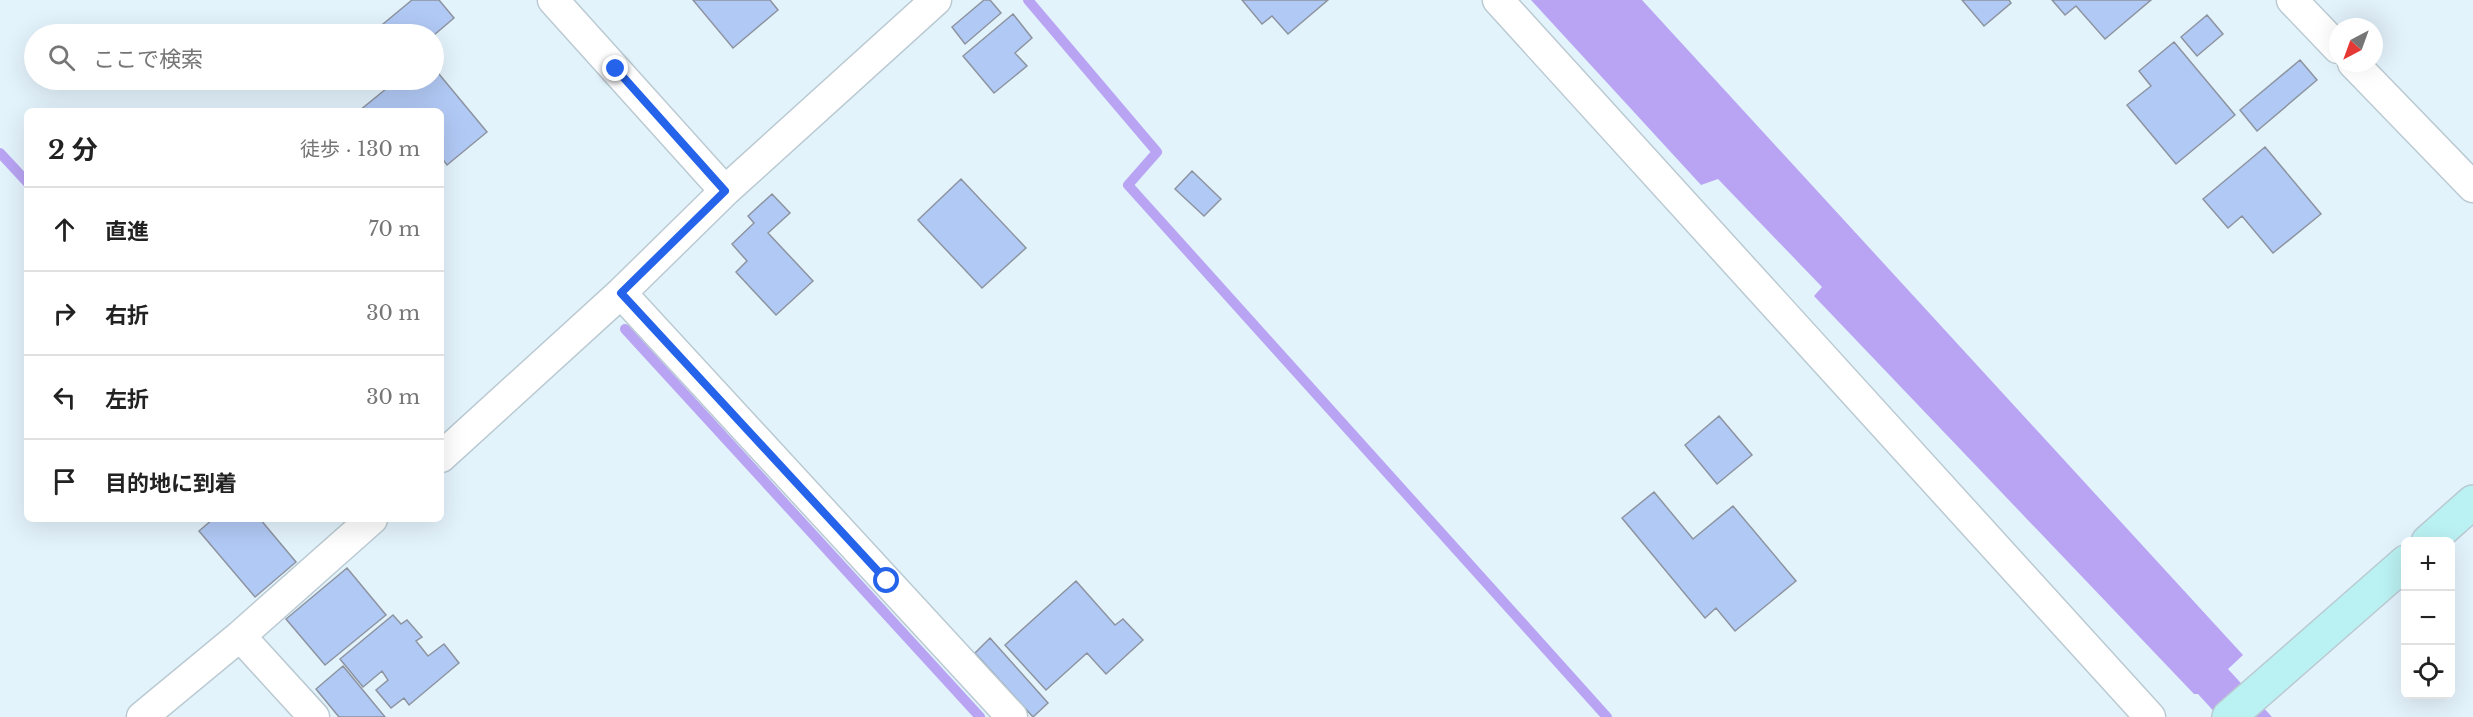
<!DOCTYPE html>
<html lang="ja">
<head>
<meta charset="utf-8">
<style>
  body { margin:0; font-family:"Libre Baskerville","Noto Sans JP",serif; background:#f6f6f6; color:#222 }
  .controls { position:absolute; right:18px; bottom:18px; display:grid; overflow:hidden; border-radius:9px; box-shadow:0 6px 24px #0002 }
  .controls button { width:54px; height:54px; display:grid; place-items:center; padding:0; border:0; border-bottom:2px solid #e0e0e0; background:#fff; color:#222; font:30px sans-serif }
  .compass { position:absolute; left:2329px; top:18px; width:54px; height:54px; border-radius:50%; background:#fff; box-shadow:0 6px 24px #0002; rotate:221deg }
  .stop { position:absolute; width:18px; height:18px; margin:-14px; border:4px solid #2563eb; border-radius:50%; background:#fff }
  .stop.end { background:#2563eb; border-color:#fff; box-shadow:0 2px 6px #0008 }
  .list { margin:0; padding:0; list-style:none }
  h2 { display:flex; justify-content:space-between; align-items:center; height:78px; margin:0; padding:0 24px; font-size:26px }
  h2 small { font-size:20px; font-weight:400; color:#767676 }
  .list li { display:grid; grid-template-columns:39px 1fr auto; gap:18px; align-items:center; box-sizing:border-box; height:84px; padding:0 24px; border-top:2px solid #e0e0e0 }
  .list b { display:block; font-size:22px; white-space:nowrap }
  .list em { font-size:20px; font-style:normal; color:#767676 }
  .icon { flex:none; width:33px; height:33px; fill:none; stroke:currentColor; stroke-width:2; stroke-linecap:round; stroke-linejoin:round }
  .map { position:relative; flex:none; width:2473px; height:717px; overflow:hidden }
  .search { position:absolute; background:#fff; box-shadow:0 6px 24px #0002; left:24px; top:24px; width:420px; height:66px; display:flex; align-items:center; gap:15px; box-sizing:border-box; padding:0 21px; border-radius:33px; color:#767676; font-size:22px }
  .panel { position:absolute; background:#fff; box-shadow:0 6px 24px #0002; left:24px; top:108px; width:420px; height:414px; border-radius:9px }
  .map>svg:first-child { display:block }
  .water { fill:#b8a4f3 }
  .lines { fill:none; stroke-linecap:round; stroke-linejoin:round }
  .stream { stroke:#b8a4f3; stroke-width:10 }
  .building { fill:#b1c9f5; stroke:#8d94a0; stroke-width:1.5 }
  .street-casing { stroke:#bbcad2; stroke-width:33 }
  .secondary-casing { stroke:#bbcad2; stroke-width:36 }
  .street { stroke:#fff; stroke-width:30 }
  .secondary { stroke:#baf1f2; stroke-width:33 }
  .route { stroke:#2563eb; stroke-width:8 }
</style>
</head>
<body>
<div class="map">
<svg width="2473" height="717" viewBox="0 0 2473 717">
  <rect width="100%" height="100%" fill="#e3f3fc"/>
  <path class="water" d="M1531 0H1642L2243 655 2228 669 2272 717H2219L2198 694H2194L1814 296 1822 287 1718 179 1701 185Z"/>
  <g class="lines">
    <path class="stream" d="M1028 0 1157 152 1128 185 1607 717
      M0 153 27 182
      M625 329 980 717"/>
  </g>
  <path class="building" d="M412 0H439L454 18 434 35 371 34Z
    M693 0H770L778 10 733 48Z
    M984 0H990L1001 13 965 44 952 27Z
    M1242 0H1328L1288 34 1272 16 1262 24Z
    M1962 0H2009L2011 3 1984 26Z
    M2052 0H2151L2105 39 2076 6 2065 15Z
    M1013 14 1032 38 1015 53 1027 66 994 93 963 56Z
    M2207 15 2223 34 2197 56 2181 37Z
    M2174 42 2235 115 2176 164 2127 105 2151 86 2139 71Z
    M2300 60 2317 80 2257 131 2240 110Z
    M434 68 487 132 447 165 441 157V111H359L397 80H434Z
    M2265 147 2321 214 2273 253 2242 216 2228 228 2203 199Z
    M1192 171 1221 199 1204 216 1175 189Z
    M961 179 1026 248 982 288 918 220Z
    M772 194 790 213 768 233 813 281 776 315 736 272 747 261 732 244 754 223 748 216Z
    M1719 416 1752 455 1717 484 1685 445Z
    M1654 492 1693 539 1733 506 1796 581 1735 631 1716 608 1705 618 1622 518Z
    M213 519H260L296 562 255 597 199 531Z
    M347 568 386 615 325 665 286 619Z
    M1076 581 1115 625 1123 619 1143 640 1106 674 1087 653 1046 690 1005 645Z
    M393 615 401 624 407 620 422 637 416 641 428 656 444 644 459 663 409 705 404 698 391 708 376 690 388 680 382 671 363 687 340 659Z
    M990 638 1048 703 1033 717 975 653Z
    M343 666 385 717H339L316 689Z"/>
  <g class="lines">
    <defs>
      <path id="street" d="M553 0 725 191
        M1498 0 2150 717
        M2292 0 2338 48
        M2353 63 2473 187
        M621 293 1012 717
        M441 457 621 293 725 191 936 0
        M240 636 314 717
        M142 717 240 636 372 519"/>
      <path id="secondary" d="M2428 542 2473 502
        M2229 717 2406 562"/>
    </defs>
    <use href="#street" class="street-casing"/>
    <use href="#secondary" class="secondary-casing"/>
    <use href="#street" class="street"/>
    <use href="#secondary" class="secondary"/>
  </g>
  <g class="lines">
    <path class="route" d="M616 69 725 191 621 293 887 581"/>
  </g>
</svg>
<div class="controls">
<button>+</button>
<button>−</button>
<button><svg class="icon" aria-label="locate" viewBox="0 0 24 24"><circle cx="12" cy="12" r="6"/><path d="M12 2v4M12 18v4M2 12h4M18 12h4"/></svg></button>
</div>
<svg class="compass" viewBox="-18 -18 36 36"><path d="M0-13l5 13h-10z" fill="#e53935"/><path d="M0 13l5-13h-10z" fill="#767676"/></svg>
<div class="stop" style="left:887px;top:581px"></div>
<div class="stop end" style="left:616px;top:69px"></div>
<div class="search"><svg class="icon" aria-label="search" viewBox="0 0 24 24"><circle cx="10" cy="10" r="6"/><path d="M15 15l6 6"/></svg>ここで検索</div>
<section class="panel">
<h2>2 分<small>徒歩 · 130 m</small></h2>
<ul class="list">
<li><svg class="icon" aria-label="ahead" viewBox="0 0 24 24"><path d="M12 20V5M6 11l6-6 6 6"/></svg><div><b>直進</b></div><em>70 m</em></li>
<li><svg class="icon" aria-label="right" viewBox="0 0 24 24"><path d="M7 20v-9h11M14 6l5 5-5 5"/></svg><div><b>右折</b></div><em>30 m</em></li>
<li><svg class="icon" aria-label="left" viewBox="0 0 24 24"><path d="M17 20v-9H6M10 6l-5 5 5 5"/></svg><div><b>左折</b></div><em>30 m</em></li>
<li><svg class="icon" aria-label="arrive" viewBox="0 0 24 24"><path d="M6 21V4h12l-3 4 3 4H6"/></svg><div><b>目的地に到着</b></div></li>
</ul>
</section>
</div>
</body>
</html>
